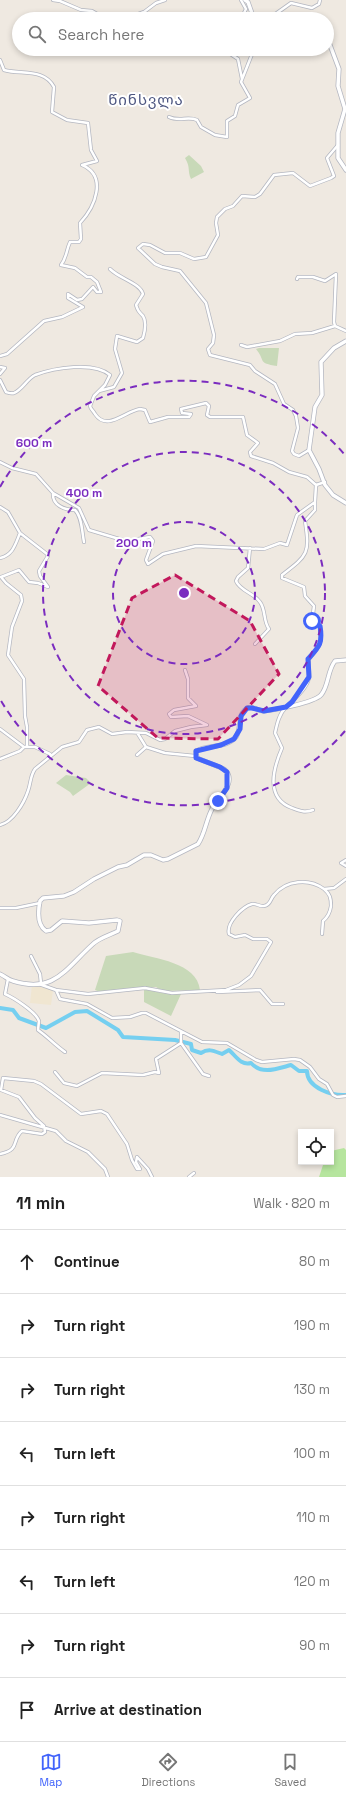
<!DOCTYPE html>
<html lang="en">
<head>
<meta charset="utf-8">
<style>
  body { margin:0; font-family:"Space Grotesk","Noto Sans Georgian",sans-serif; background:#f6f6f6; color:#222 }
  .controls { position:absolute; right:12px; bottom:12px; display:grid; overflow:hidden; border-radius:0px; box-shadow:0 2px 6px #0003 }
  .controls button { width:36px; height:36px; display:grid; place-items:center; padding:0; border:0; border-bottom:1px solid #e0e0e0; background:#fff; color:#222; font:20px sans-serif }
  .stop { position:absolute; width:12px; height:12px; margin:-9px; border:3px solid #4264fb; border-radius:50%; background:#fff }
  .stop.end { background:#4264fb; border-color:#fff; box-shadow:0 1px 4px #0008 }
  .list { margin:0; padding:0; list-style:none }
  h2 { display:flex; justify-content:space-between; align-items:center; height:52px; margin:0; padding:0 16px; font-size:17px }
  h2 small { font-size:13px; font-weight:400; color:#767676 }
  .list li { display:grid; grid-template-columns:26px 1fr auto; gap:12px; align-items:center; box-sizing:border-box; height:64px; padding:0 16px; border-top:1px solid #e0e0e0 }
  .list b { display:block; font-size:15px; white-space:nowrap }
  .list em { font-size:13px; font-style:normal; color:#767676 }
  .icon { flex:none; width:22px; height:22px; fill:none; stroke:currentColor; stroke-width:2; stroke-linecap:round; stroke-linejoin:round }
  .map { position:relative; flex:none; width:346px; height:1177px; overflow:hidden }
  .search { position:absolute; background:#fff; box-shadow:0 2px 6px #0003; left:12px; right:12px; top:12px; height:44px; display:flex; align-items:center; gap:10px; box-sizing:border-box; padding:0 14px; border-radius:22px; color:#767676; font-size:15px }
  .sheet { height:564px; background:#fff }
  nav { display:flex; justify-content:space-around; align-items:center; box-sizing:border-box; height:56px; border-top:1px solid #e0e0e0; background:#fff; font-size:11px; color:#767676 }
  nav a { display:grid; justify-items:center; gap:2px }
  nav .on { color:#4264fb }
  .map>svg:first-child { display:block }
  .education { fill:#f0e6d1 }
  .green { fill:#b6e59e }
  .cemetery { fill:#c8d9b8 }
  .lines { fill:none; stroke-linecap:round; stroke-linejoin:round }
  .river { stroke:#75cff0; stroke-width:4 }
  .street-casing { stroke:#b4b7c1; stroke-width:4 }
  .secondary-casing { stroke:#b4b7c1; stroke-width:5 }
  .street { stroke:#fff; stroke-width:2.5 }
  .secondary { stroke:#fff; stroke-width:3.5 }
  .route { stroke:#4264fb; stroke-width:5 }
  .marked { fill:#c2185b; fill-opacity:0.2; stroke:#c2185b; stroke-width:3; stroke-dasharray:8 5; stroke-linejoin:round }
  .ring { fill:none; stroke:#7b2cbf; stroke-width:2; stroke-dasharray:7 5 }
  .labels { text-anchor:middle; stroke-width:4; stroke-linejoin:round; paint-order:stroke }
  .quarter-label { font-size:15px; letter-spacing:1px; fill:#4d5680; stroke:#fff }
  .centre { fill:#7b2cbf; stroke:#fff; stroke-width:2 }
  .ring-label { font-size:12px; text-anchor:middle; font-weight:bold; fill:#7b2cbf; stroke:#fff; stroke-width:4; stroke-linejoin:round; paint-order:stroke }
</style>
</head>
<body>
<div class="map">
<svg width="346" height="1177" viewBox="0 0 346 1177">
  <rect width="100%" height="100%" fill="#efe9e1"/>
  <path class="education" d="M32 985 53 990 51 1005 30 1003Z"/>
  <path class="green" d="M344 1148 346 1150V1177H319L324 1162H331V1151Z"/>
  <path class="cemetery" d="M189 155 201 166 204 172 191 179C187 170 191 168 185 158Z
    M259 348H279L277 366C257 363 266 361 256 349Z
    M66 775 86 778 91 783 73 796 70 792 56 783Z
    M133 952C155 959 197 962 200 990L162 991 156 987 100 992 95 990 106 956Z
    M148 989 161 993 181 994 171 1016 144 1002V990Z"/>
  <g class="lines">
    <path class="river" d="M0 1008 13 1010 19 1018 46 1028 75 1012 87 1011 118 1030 123 1037 175 1040 191 1044 192 1050 201 1053C209 1048 214 1051 222 1054L229 1050C236 1056 241 1066 251 1063 262 1075 276 1069 291 1065L299 1071H307C307 1088 332 1096 346 1095"/>
    <defs>
      <path id="street" d="M53 0 60 1 81 10 92 11 106 19
        M241 0 246 9 241 19
        M274 15 291 3 312 8 319 4 320 0
        M124 19 144 12 156 3 165 0
        M229 53 238 59 242 79
        M0 60 4 70C21 75 44 68 54 87L52 112 67 120 88 123 91 150 97 161 82 165
        M169 117C179 122 188 116 197 120L201 127 215 135 227 137V121L235 116 238 105 250 98 241 82 254 49
        M297 279 298 277H313L325 281 336 274 334 322 335 326 346 331
        M241 345 247 347 280 341 295 334 312 333 335 326
        M0 356 7 354 44 321 62 317 83 307 68 298V294L77 300 82 299 93 287 97 292H101L97 282 91 277H87L75 268 61 265C67 257 66 251 70 242H79L81 239 80 223C95 207 108 176 82 165
        M0 367 5 368 0 374
        M0 380 6 392C9 393 11 394 14 393 22 390 27 379 35 375 54 368 94 361 110 375L105 385 94 396 90 406C91 410 93 410 95 414 107 432 125 411 140 409L145 410 150 422 168 417H189L191 414 182 413 181 409 206 403 209 406 207 415 210 417H243L247 435 258 443 250 452 251 456 273 463 289 472 307 477 316 485 325 482
        M99 391 114 387 122 373 115 349 117 336 137 342 143 338C145 331 147 322 143 316 139 312 138 311 136 305L143 294C140 283 120 279 110 269
        M309 450 299 456 294 454 292 451 298 428 296 416 293 410 284 404 275 384 255 371 250 365 210 355 208 349 213 343 214 335 206 303 180 271 162 267 155 264 138 248 143 244 150 245 165 253H180L194 259 206 257 218 235 216 223 217 217 225 209 233 206 242 196 255 197 260 194 274 175 293 173 310 186 331 178 334 176 327 158 338 145
        M0 462 12 468 36 474 53 493 79 508 89 530 126 541 150 537 153 541 146 560 148 564 163 554 196 546 264 549 280 543 287 545 297 515 315 502 316 485
        M53 493C52 505 64 510 75 510 82 517 82 532 84 542
        M0 507 8 512 20 533C15 545 13 555 0 558
        M20 533 47 554 48 556 39 571 40 576 48 587 38 583 29 582 19 570 1 577 6 583 21 595 22 601 12 627 8 655 24 679 25 716 27 727V747
        M250 548 248 568 238 577 236 581C240 591 254 593 260 602 266 610 263 621 269 629L255 644
        M0 729 24 747H35L50 754
        M138 734 146 747 165 753 195 756
        M137 755 146 747
        M0 759 20 751 24 747
        M313 810C305 813 300 811 292 808 265 798 273 769 282 748L275 733C277 724 279 714 286 707 293 700 307 689 309 678 310 673 308 665 309 659 319 647 323 644 320 626L312 621 314 606 305 596 304 587 282 578V575C308 555 310 554 305 521L315 510V503
        M0 825C13 822 24 803 28 791 31 783 30 776 35 769L62 747 79 742 87 730 99 727 112 734 127 732 146 733 160 740 165 739 175 731 191 727 207 725 188 716 171 717 169 714 174 710 196 706 188 698V679L185 670
        M346 860 341 863 346 866
        M324 889 334 888 346 879
        M0 908H16L40 903
        M31 956 40 974 41 983
        M8 979 5 994C14 998 36 1012 39 1021L38 1030C48 1037 55 1045 65 1052
        M39 984 56 990 60 999 87 1004 112 1018 130 1017 142 1013H146L202 1042 227 1043 256 1060 262 1062 294 1059 300 1060 310 1067 319 1079 327 1084 333 1095 337 1097 346 1096
        M56 990 88 994 145 988 172 993 226 990 239 985 251 976 271 942 267 939H253L245 935 235 937 229 934C226 923 242 907 252 904 256 903 260 907 264 906 271 905 270 899 274 895 286 880 309 878 324 889 330 894 331 898 331 906 330 913 328 917 323 921L322 934
        M217 992 260 990 272 1004H283
        M181 1032V1043L203 1074 209 1076
        M55 1072 64 1083 77 1086 102 1073 143 1075 155 1072 159 1073 156 1059 181 1043
        M0 1115 56 1131 66 1141 88 1152 105 1169 108 1177
        M0 1154C21 1150 11 1140 22 1131L42 1134 45 1132 44 1126 35 1118 19 1097 1 1090 3 1078 34 1081 41 1084 81 1114 101 1111 107 1114 127 1144 132 1160 137 1169H140L136 1162 137 1157 148 1169 152 1177
        M189 1177 194 1173"/>
      <path id="secondary" d="M245 0 248 2 254 19
        M327 37 339 69 338 86 345 109 338 133V158L346 170
        M346 341 334 348 321 362 322 395 315 407 309 450 319 469 325 485 333 495 346 503
        M0 974C5 976 8 980 13 981 55 994 66 968 93 944 99 938 110 935 118 931L120 921 117 920 89 923 62 921 51 930 46 931C37 925 38 911 40 901L43 898 64 896 74 892 94 879 118 867 127 865 144 855H151L163 860 168 859 198 844C205 834 206 820 212 809 217 798 239 782 224 769L197 758 196 751C208 744 226 749 236 737 242 728 237 712 248 708 254 706 258 711 263 711 275 710 313 703 321 695 329 686 327 671 335 661L346 660"/>
    </defs>
    <use href="#street" class="street-casing"/>
    <use href="#secondary" class="secondary-casing"/>
    <use href="#street" class="street"/>
    <use href="#secondary" class="secondary"/>
  </g>
  <g class="lines">
    <path class="route" d="M218 801 227 788V772L220 767 196 758V751L221 745 234 739 240 729 241 716 247 708H252L264 711 286 707 292 702 309 677 308 659C319 647 323 644 320 626L312 621"/>
  </g>
  <path class="marked" d="M175 575 250 621 279 674 218 739 158 738 98 686 132 598Z"/>
  <g class="ring">
    <circle cx="184" cy="593" r="71"/>
    <circle cx="184" cy="593" r="141"/>
    <path d="M345 731A212 212 0 0 1 0 699M0 487A212 212 0 0 1 345 455"/>
  </g>
  <g class="labels">
    <g class="quarter-label">
      <text x="146" y="105">წინსვლა</text>
    </g>
  </g>
  <circle cx="184" cy="593" r="6" class="centre"/>
  <g class="ring-label">
    <text x="34" y="447">600 m</text>
    <text x="84" y="497">400 m</text>
    <text x="134" y="547">200 m</text>
  </g>
</svg>
<div class="controls">
<button><svg class="icon" aria-label="locate" viewBox="0 0 24 24"><circle cx="12" cy="12" r="6"/><path d="M12 2v4M12 18v4M2 12h4M18 12h4"/></svg></button>
</div>
<div class="stop" style="left:312px;top:621px"></div>
<div class="stop end" style="left:218px;top:801px"></div>
<div class="search"><svg class="icon" aria-label="search" viewBox="0 0 24 24"><circle cx="10" cy="10" r="6"/><path d="M15 15l6 6"/></svg>Search here</div>
</div>
<section class="sheet">
<h2>11 min<small>Walk · 820 m</small></h2>
<ul class="list">
<li><svg class="icon" aria-label="ahead" viewBox="0 0 24 24"><path d="M12 20V5M6 11l6-6 6 6"/></svg><div><b>Continue</b></div><em>80 m</em></li>
<li><svg class="icon" aria-label="right" viewBox="0 0 24 24"><path d="M7 20v-9h11M14 6l5 5-5 5"/></svg><div><b>Turn right</b></div><em>190 m</em></li>
<li><svg class="icon" aria-label="right" viewBox="0 0 24 24"><path d="M7 20v-9h11M14 6l5 5-5 5"/></svg><div><b>Turn right</b></div><em>130 m</em></li>
<li><svg class="icon" aria-label="left" viewBox="0 0 24 24"><path d="M17 20v-9H6M10 6l-5 5 5 5"/></svg><div><b>Turn left</b></div><em>100 m</em></li>
<li><svg class="icon" aria-label="right" viewBox="0 0 24 24"><path d="M7 20v-9h11M14 6l5 5-5 5"/></svg><div><b>Turn right</b></div><em>110 m</em></li>
<li><svg class="icon" aria-label="left" viewBox="0 0 24 24"><path d="M17 20v-9H6M10 6l-5 5 5 5"/></svg><div><b>Turn left</b></div><em>120 m</em></li>
<li><svg class="icon" aria-label="right" viewBox="0 0 24 24"><path d="M7 20v-9h11M14 6l5 5-5 5"/></svg><div><b>Turn right</b></div><em>90 m</em></li>
<li><svg class="icon" aria-label="arrive" viewBox="0 0 24 24"><path d="M6 21V4h12l-3 4 3 4H6"/></svg><div><b>Arrive at destination</b></div></li>
</ul>
</section>
<nav>
<a class="on"><svg class="icon" aria-label="map" viewBox="0 0 24 24"><path d="M3 6l6-2 6 2 6-2v14l-6 2-6-2-6 2zM9 4v14M15 6v14"/></svg>Map</a>
<a><svg class="icon" aria-label="directions" viewBox="0 0 24 24"><path d="M12 3l9 9-9 9-9-9zM9 14v-3h6M13 9l2 2-2 2"/></svg>Directions</a>
<a><svg class="icon" aria-label="saved" viewBox="0 0 24 24"><path d="M7 4h10v16l-5-4-5 4z"/></svg>Saved</a>
</nav>
</body>
</html>
